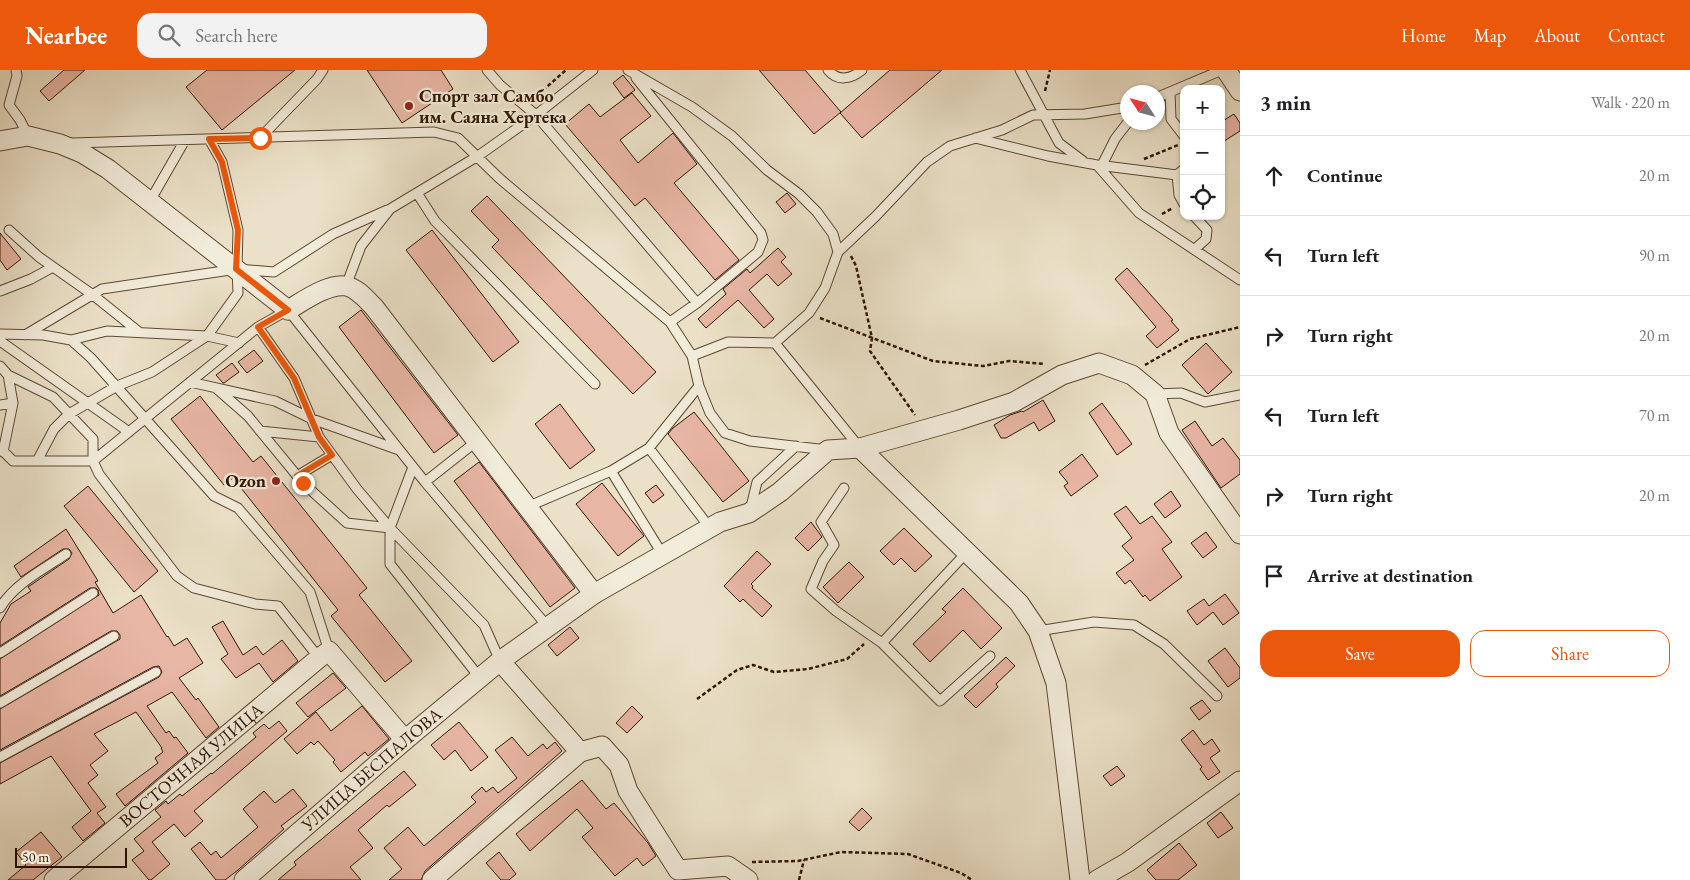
<!DOCTYPE html>
<html lang="en">
<head>
<meta charset="utf-8">
<style>
  body { margin:0; font-family:"EB Garamond",serif; background:#f2f2f2; color:#202124 }
  .controls { position:absolute; right:15px; top:15px; display:grid; overflow:hidden; border-radius:10px; box-shadow:0 1px 4px #0004 }
  .controls button { width:45px; height:45px; display:grid; place-items:center; padding:0; border:0; border-bottom:1px solid #e0e0e0; background:#fff; color:#202124; font:25px sans-serif }
  .compass { position:absolute; left:1120px; top:15px; width:45px; height:45px; border-radius:50%; background:#fff; box-shadow:0 1px 4px #0004; rotate:306deg }
  .scale { position:absolute; left:15px; bottom:12px; width:112px; box-sizing:border-box; padding-left:5px; border:2px solid #2f1500; border-top:0; font-size:14px; line-height:18px; white-space:nowrap; color:#2f1500; -webkit-text-stroke:4px #f2ecdb; paint-order:stroke }
  .stop { position:absolute; width:15px; height:15px; margin:-11px; border:4px solid #ea580c; border-radius:50%; background:#fff }
  .stop.end { background:#ea580c; border-color:#fff; box-shadow:0 1px 5px #0008 }
  .list { margin:0; padding:0; list-style:none }
  h2 { display:flex; justify-content:space-between; align-items:center; height:65px; margin:0; padding:0 20px; font-size:21px }
  h2 small { font-size:16px; font-weight:400; color:#757577 }
  .list li { display:grid; grid-template-columns:32px 1fr auto; gap:15px; align-items:center; box-sizing:border-box; height:80px; padding:0 20px; border-top:1px solid #e0e0e0 }
  .list b { display:block; font-size:19px; white-space:nowrap }
  .list em { font-size:16px; font-style:normal; color:#757577 }
  .actions { display:flex; gap:10px; padding:15px 20px }
  .actions a { flex:1; padding:11px 0; border:1px solid #ea580c; border-radius:15px; text-align:center; font-size:18px; color:#ea580c }
  .actions .main { background:#ea580c; color:#fff }
  .icon { flex:none; width:28px; height:28px; fill:none; stroke:currentColor; stroke-width:2; stroke-linecap:round; stroke-linejoin:round }
  .map { position:relative; flex:none; width:1240px; height:810px; overflow:hidden }
  header { display:flex; align-items:center; gap:30px; box-sizing:border-box; height:70px; padding:0 25px; background:#ea580c; color:#fff }
  header strong { font-size:24px }
  nav { display:flex; gap:28px; margin-inline-start:auto; font-size:18px }
  .search { width:350px; height:45px; background:#f2f2f2; display:flex; align-items:center; gap:12px; box-sizing:border-box; padding:0 18px; border-radius:15px; color:#757577; font-size:19px }
  main { display:flex }
  aside { flex:1; background:#fff }
  .map>svg:first-child { display:block }
  .building { fill:#e8b6a4; stroke:#2f1500 }
  .lines { fill:none; stroke-linecap:round; stroke-linejoin:round }
  .service-casing { stroke:#5e4832; stroke-width:11 }
  .minor-casing { stroke:#5e4832; stroke-width:21 }
  .path { stroke:#2f1500; stroke-width:2.5; stroke-dasharray:4 2.5; stroke-linecap:butt }
  .service { stroke:#f2ecdb; stroke-width:9 }
  .minor { stroke:#f2ecdb; stroke-width:19 }
  .route { stroke:#ea580c; stroke-width:6 }
  .poi-dot { fill:#8f2418; stroke:#f2ecdb; stroke-width:2 }
  .labels { text-anchor:middle; stroke-width:4.5; stroke-linejoin:round; paint-order:stroke }
  .poi-label { font-size:18px; font-weight:bold; fill:#2f1500; stroke:#f2ecdb; text-anchor:start }
  .street-label { font-size:18px; fill:#2f1500; stroke:#f2ecdb }
</style>
</head>
<body>
<header>
<strong>Nearbee</strong>
<div class="search"><svg class="icon" aria-label="search" viewBox="0 0 24 24"><circle cx="10" cy="10" r="6"/><path d="M15 15l6 6"/></svg>Search here</div>
<nav><a>Home</a><a>Map</a><a>About</a><a>Contact</a></nav>
</header>
<main>
<div class="map">
<svg width="1240" height="810" viewBox="0 0 1240 810">
  <rect width="100%" height="100%" fill="#ebe1c8"/>
  <filter id="stains"><feTurbulence type="fractalNoise" baseFrequency=".004" numOctaves="4"/><feColorMatrix values="0 0 0 0 .2 0 0 0 0 .09 0 0 0 0 .02 0 0 0 .5 -.17"/></filter>
  <radialGradient id="worn" r=".72"><stop offset=".6" stop-color="#630" stop-opacity="0"/><stop offset="1" stop-color="#630" stop-opacity=".3"/></radialGradient>
  <path class="building" d="M64 0H85L49 31 40 21Z
    M207 0H295L222 60 186 17Z
    M367 0H441L453 19 402 53Z
    M759 0H805L841 42 814 64Z
    M890 0H942L862 68 840 43Z
    M623 5 635 20 624 28 613 13Z
    M632 23 651 46 620 70 638 93 673 63 697 94 674 113 739 190 715 210 645 128 635 136 565 54 589 34 600 47Z
    M1234 44 1240 53V61L1221 73V52Z
    M787 123 796 134 785 143 776 132Z
    M487 126 656 302 633 324 492 177 499 170 471 141Z
    M432 160 519 272 493 292 406 180Z
    M0 163 21 189 7 200 0 190Z
    M778 178 786 187 781 192 792 204 778 216 767 204 749 220 774 249 764 258 738 230 706 258 698 249 726 224 723 219 747 199 750 203Z
    M1127 198 1173 250 1171 251 1179 260 1157 278 1146 266 1156 257 1115 209Z
    M361 240 458 365 434 383 339 257Z
    M1206 273 1232 302 1208 324 1182 295Z
    M254 280 263 291 247 303 238 292Z
    M232 293 239 302 224 313H223L216 305Z
    M200 326 253 392 261 386 367 518 359 525 412 591 385 612 331 546 338 540 233 408 224 415 171 349Z
    M1043 330 1055 351 1039 361 1034 352 1006 368H1001L994 355 1010 345 1022 341 1023 342Z
    M1102 333 1132 374 1117 385 1089 343Z
    M560 334 595 380 570 399 535 354Z
    M694 342 749 411 723 432 668 364 673 358Z
    M1195 351 1212 376 1223 368 1240 390V404L1221 418 1182 360Z
    M1082 384 1098 406 1071 426 1064 416 1068 413 1059 402Z
    M479 392 575 518 550 537 454 411Z
    M602 413 644 466 618 486 576 434Z
    M656 415 664 425 653 433 645 423Z
    M88 416 158 501 134 522 64 436Z
    M1171 421 1181 436 1165 448 1154 434Z
    M1126 436 1140 454 1152 446 1172 472 1162 479 1182 507 1150 531 1145 525 1143 527 1130 510 1125 514 1116 503 1134 490 1122 476 1132 468 1114 444Z
    M811 452 822 467 808 481 795 468Z
    M904 458 932 486 915 502 901 488 894 495 880 481Z
    M66 459 98 511 95 512 113 543 141 525 167 567 168 566 174 576 187 568 203 593 179 608 196 630 198 628 219 657 206 668 172 622 147 636 166 663 169 661 174 668 176 667 188 683 125 736 116 724 158 693 155 688 163 682 161 678H162L136 642 94 664 108 681 90 695 98 705 88 713 106 737 97 743 105 753 83 771 72 757 91 741 51 686 0 714V693L159 607 162 602 159 596 153 597 0 680V639L120 569V565L117 561H111L0 626V589L99 525 98 520 96 518H90L0 576V553L11 534 31 521 28 517 69 489 72 483 69 479H63L21 507 14 496Z
    M1206 462 1217 477 1203 488 1191 473Z
    M757 481 771 494 751 514 753 516 752 518 772 536 762 547 743 529 740 532 724 516Z
    M849 492 864 507 838 533 823 517Z
    M963 518 1002 558 981 579 963 560 930 592 913 574 946 542 942 539Z
    M1225 524 1239 543 1223 555 1213 542 1197 555 1187 541 1204 529 1209 536Z
    M223 551 243 585 256 576 263 585 282 570 298 591 273 612 259 593 236 608 221 589 228 584 212 557Z
    M570 557 579 568 557 586 548 575Z
    M1225 578 1240 598V608L1228 617 1208 591Z
    M1006 587 1015 596 996 614 998 617 976 638 964 626Z
    M333 603 346 618 308 647 296 633Z
    M1202 630 1211 641 1199 650 1190 638Z
    M362 636 389 669 368 686 365 682 341 702 333 692 335 690 318 671 314 675 311 672 297 684 284 669 316 642 331 661Z
    M632 636 643 647 627 663 616 653Z
    M279 651 287 661 194 741 203 751 185 767 174 754 152 772 170 794 151 810H149L132 790 144 781 134 769 161 747 155 740 166 731 168 734 180 724 182 726 211 703 212 704 256 667 253 663 264 654 269 659Z
    M459 652 488 687 471 701 455 680 444 690 431 675Z
    M1193 660 1204 675 1212 669 1220 681 1210 688 1220 702 1208 710 1200 699 1202 697 1181 670Z
    M512 667 528 686 543 674 547 679 555 672 562 681 425 801 421 810H389L402 799 384 778 408 757 424 776 476 732 471 727 482 717 486 722 493 717 498 723 517 708 495 680Z
    M1117 696 1125 706 1111 716 1103 706Z
    M404 701 416 715 389 737 387 735 358 760 373 778 350 797 361 810H278L296 795 294 792Z
    M582 710 606 739 614 733 648 773 656 786 643 796 637 788 615 806 582 767 593 758 577 739 530 781 516 764Z
    M293 719 307 736 281 756 284 759 238 800 225 810H216L191 779 200 772 211 785 216 781 221 788 258 757 243 739 264 721 275 733Z
    M862 738 872 748 859 761 849 752Z
    M1221 742 1233 758 1218 768 1207 753Z
    M41 762 62 787 33 810H8L26 795 16 782Z
    M1179 773 1197 795 1178 810H1156L1147 800Z
    M499 782 516 804 509 810H501L486 793Z"/>
  <g class="lines">
    <defs>
      <path id="service" d="M16 0 17 6 9 35 20 50 28 66
        M487 0 500 15 536 45 697 233
        M628 0 692 37 732 66 767 100 799 124 817 142 833 164 838 182 825 218 809 243 775 273
        M828 0C838 12 851 9 862 0
        M1020 0 1059 73 1083 91
        M636 8 761 163 763 170 758 182 697 233 670 252
        M1170 22 1171 49 1184 66
        M1158 27 1222 0
        M260 68 317 9 323 0
        M975 68 1048 86 1097 95 1139 143 1240 210
        M209 69 222 92 238 160 237 199 274 202 333 164 387 140
        M72 73 434 62 458 68 499 108 670 252 692 286 699 316 710 343 725 363 750 371 827 380
        M1097 95 1177 105 1184 99
        M1102 95 1115 69 1128 52
        M1177 105 1179 125 1184 134
        M417 123 435 151 595 314
        M150 131 185 70
        M1194 146 1207 160 1206 169 1195 179
        M9 160 39 187 93 225 139 262
        M838 182 876 146 927 92 950 76 1002 60 1033 45 1085 44 1128 37
        M346 216 361 176 390 139 478 86 536 45 593 0
        M0 221 31 209 53 197
        M258 257 294 308 319 367 357 419 390 458 484 555 500 591
        M0 264 43 265 71 270 91 288 214 426 238 438 310 522 329 581
        M25 265 102 219 237 199 238 223 207 266 152 302 117 316 69 344 54 359 37 391
        M71 270 107 261 207 266 239 273
        M0 271 129 362
        M692 286 728 272 775 273 860 378
        M0 296 8 305 53 327 93 369V391L99 404 177 506 194 518 255 534 278 536 319 588
        M190 312 275 331 312 349 399 380
        M216 318 248 346 303 413 347 453 390 458
        M1155 324 1181 323 1205 332 1240 325
        M0 335 13 333
        M260 361 319 367
        M0 378 13 391H93L258 257 288 240 425 412 548 557
        M649 378 710 458
        M3 382 13 333 8 305
        M413 397 390 458V494L480 608
        M611 401 663 485
        M297 406 332 385
        M425 412 477 371
        M844 418 821 452 834 475 823 491 811 519 836 541 882 573
        M527 437 611 401 649 378 699 316
        M750 441 757 412 796 376
        M967 482 882 573 940 631 990 586
        M0 538C14 514 44 499 66 484
        M1038 561 1094 552 1134 555 1164 574 1217 626
        M0 583 93 523
        M0 633 114 566
        M0 687 156 602"/>
      <g id="minor">
        <path d="M1226 0 1240 21"/>
        <path d="M0 71 28 66 60 74 82 83 108 99 288 240C302 232 328 213 346 216 357 218 366 229 374 237L594 524"/>
        <path d="M860 378 1019 533 1038 561 1056 613 1080 810"/>
        <path d="M500 591 580 682 602 676 619 695 628 721 678 800 728 796 748 810"/>
        <path id="s1" d="M54 810 319 588 329 581 405 670"/>
        <path id="s2" d="M244 810 405 670 500 591 594 524 720 452 749 443 780 422 828 380 860 378 959 350 1014 332 1062 305 1099 293 1132 305 1155 324 1169 363 1240 464"/>
        <path d="M432 810 580 682"/>
        <path d="M1097 810 1128 792 1240 711"/>
      </g>
    </defs>
    <use href="#service" class="service-casing"/>
    <use href="#minor" class="minor-casing"/>
    <path class="path" d="M1045 21 1050 0
      M533 29 566 0
      M1144 89 1178 75
      M1162 144 1173 138
      M851 186 856 196 872 268 870 281 915 345
      M820 248 933 291 983 296 1009 291 1045 294
      M1145 295 1190 269 1240 257
      M697 629 737 600 753 595 774 602 808 599 847 589 864 574
      M752 792 798 791 841 782 908 784 961 803 972 810
      M799 810 804 790"/>
    <use href="#service" class="service"/>
    <use href="#minor" class="minor"/>
  </g>
  <g class="lines">
    <path class="route" d="M260 68 209 69 222 92 238 160 236 199 288 240 258 257 294 308 319 367 332 385 297 406 303 413"/>
  </g>
  <g class="poi-dot">
    <circle cx="409" cy="36" r="5"/>
    <circle cx="276" cy="411" r="5"/>
  </g>
  <g class="labels">
    <g class="poi-label">
      <text x="419" y="32">Спорт зал Самбо<tspan x="419" dy="21">им. Саяна Хертека</tspan></text>
      <text x="266" y="417" text-anchor="end">Ozon</text>
    </g>
    <g class="street-label">
      <text dy="6" stroke="none"><textPath href="#s1" startOffset="179">ВОСТОЧНАЯ УЛИЦА</textPath></text>
      <text dy="6" stroke="none"><textPath href="#s2" startOffset="169">УЛИЦА БЕСПАЛОВА</textPath></text>
    </g>
  </g>
  <rect width="100%" height="100%" filter="url(#stains)"/>
  <rect width="100%" height="100%" fill="url(#worn)"/>
</svg>
<div class="controls">
<button>+</button>
<button>−</button>
<button><svg class="icon" aria-label="locate" viewBox="0 0 24 24"><circle cx="12" cy="12" r="6"/><path d="M12 2v4M12 18v4M2 12h4M18 12h4"/></svg></button>
</div>
<svg class="compass" viewBox="-18 -18 36 36"><path d="M0-13l5 13h-10z" fill="#e53935"/><path d="M0 13l5-13h-10z" fill="#757577"/></svg>
<div class="scale">50 m</div>
<div class="stop" style="left:260px;top:68px"></div>
<div class="stop end" style="left:303px;top:413px"></div>
</div>
<aside>
<h2>3 min<small>Walk · 220 m</small></h2>
<ul class="list">
<li><svg class="icon" aria-label="ahead" viewBox="0 0 24 24"><path d="M12 20V5M6 11l6-6 6 6"/></svg><div><b>Continue</b></div><em>20 m</em></li>
<li><svg class="icon" aria-label="left" viewBox="0 0 24 24"><path d="M17 20v-9H6M10 6l-5 5 5 5"/></svg><div><b>Turn left</b></div><em>90 m</em></li>
<li><svg class="icon" aria-label="right" viewBox="0 0 24 24"><path d="M7 20v-9h11M14 6l5 5-5 5"/></svg><div><b>Turn right</b></div><em>20 m</em></li>
<li><svg class="icon" aria-label="left" viewBox="0 0 24 24"><path d="M17 20v-9H6M10 6l-5 5 5 5"/></svg><div><b>Turn left</b></div><em>70 m</em></li>
<li><svg class="icon" aria-label="right" viewBox="0 0 24 24"><path d="M7 20v-9h11M14 6l5 5-5 5"/></svg><div><b>Turn right</b></div><em>20 m</em></li>
<li><svg class="icon" aria-label="arrive" viewBox="0 0 24 24"><path d="M6 21V4h12l-3 4 3 4H6"/></svg><div><b>Arrive at destination</b></div></li>
</ul>
<div class="actions"><a class="main">Save</a><a>Share</a></div>
</aside>
</main>
</body>
</html>
